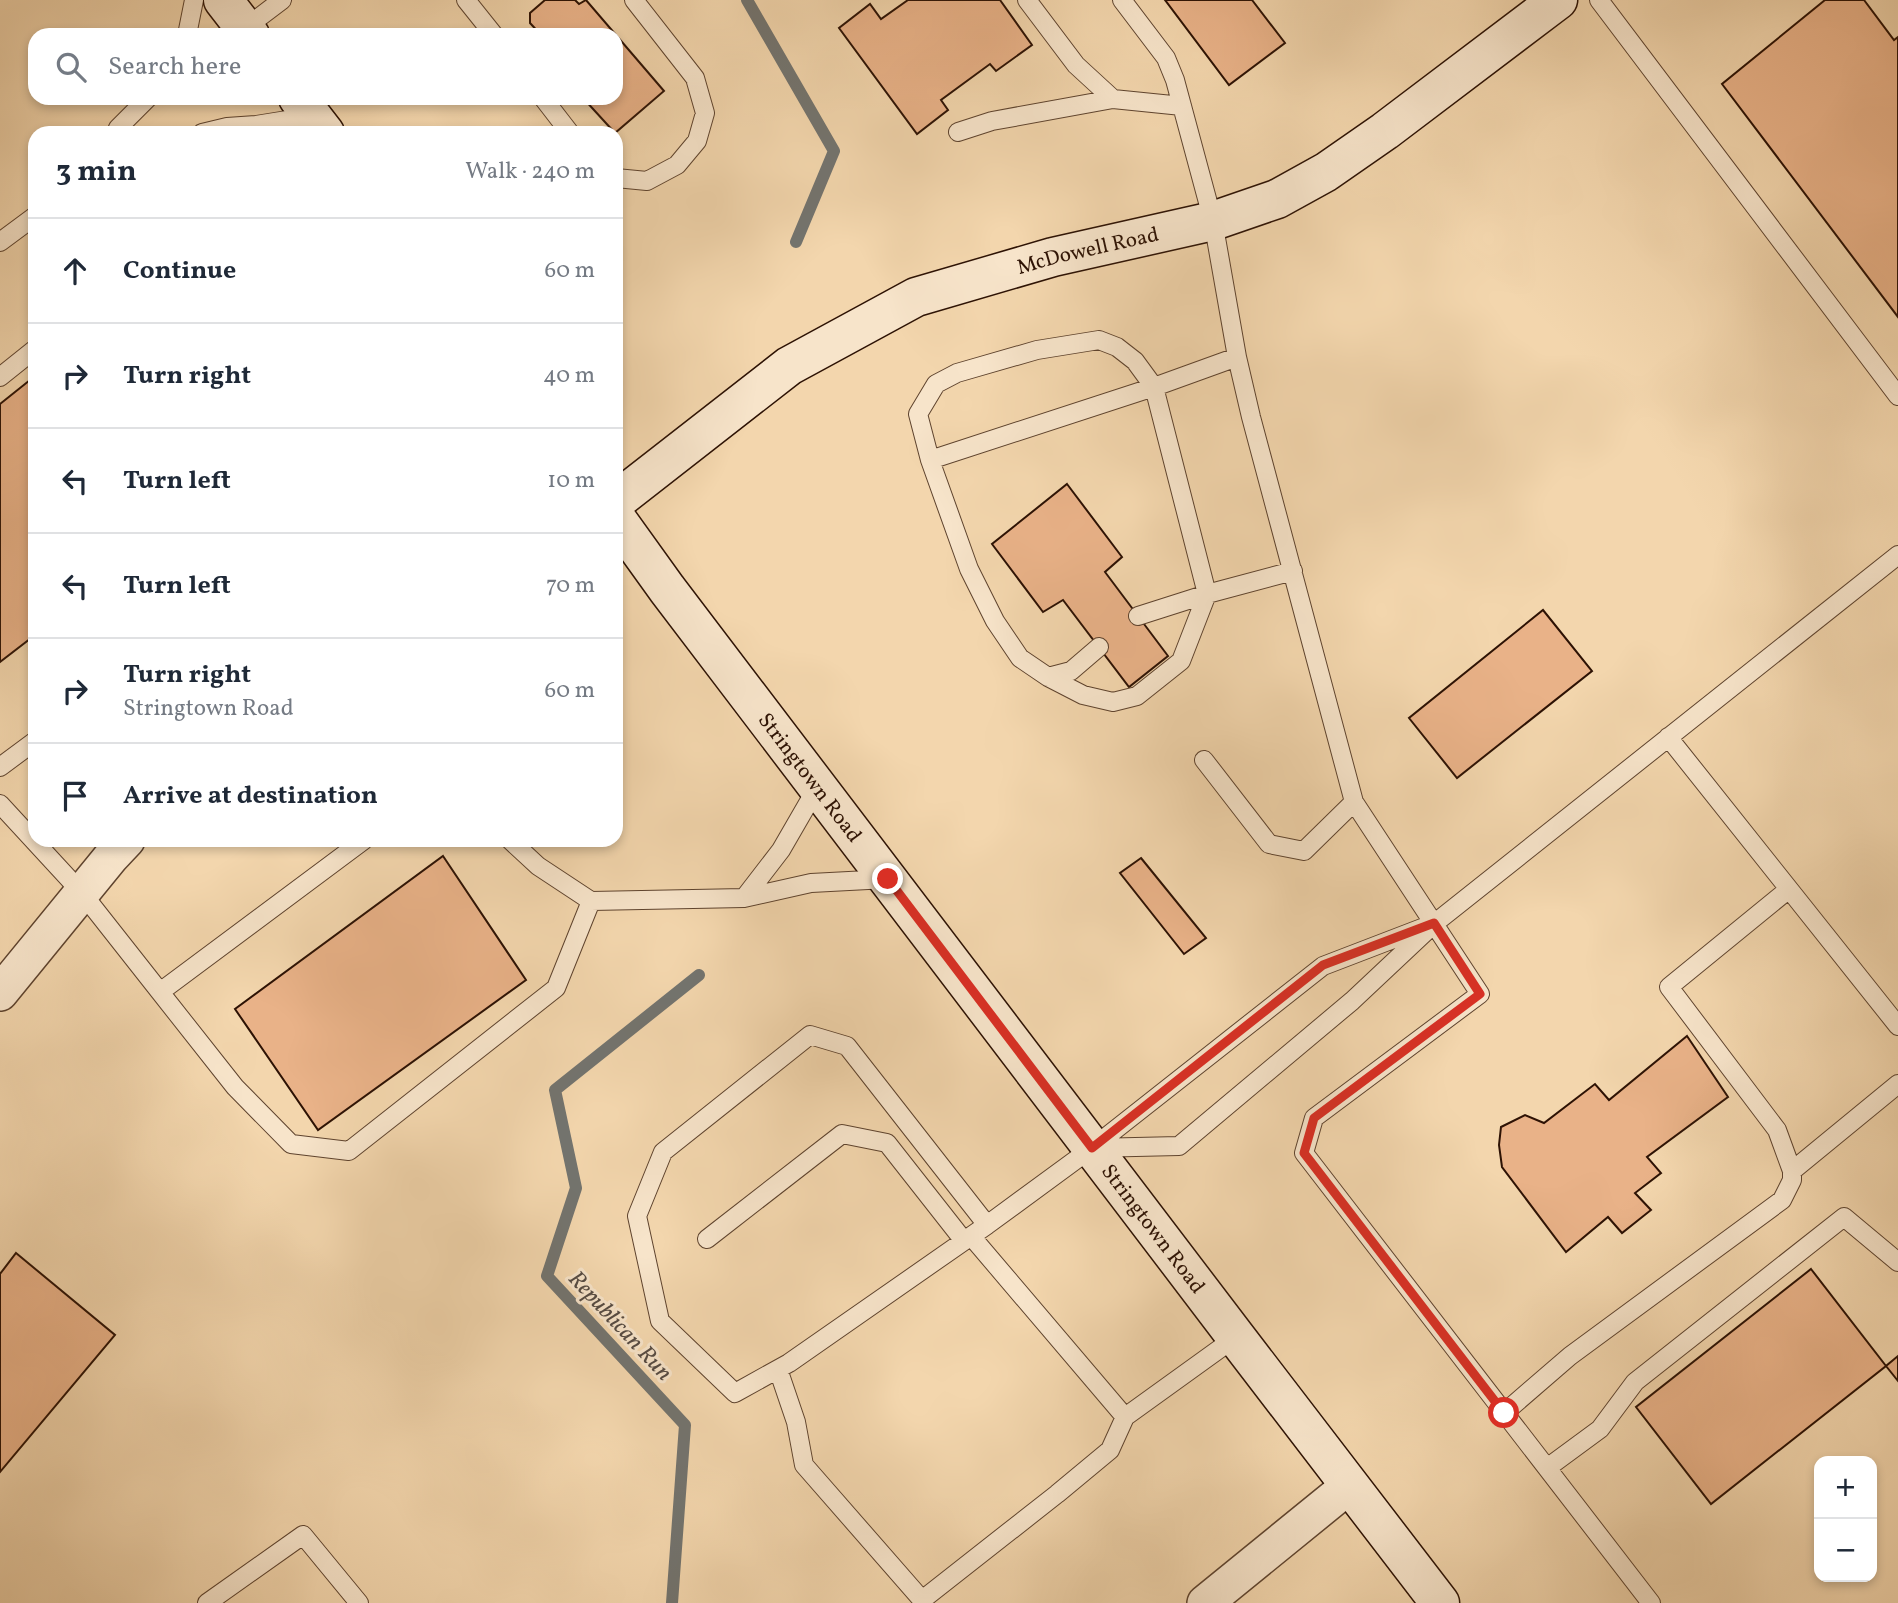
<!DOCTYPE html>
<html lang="en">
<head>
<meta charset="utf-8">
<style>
  body { margin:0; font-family:Vollkorn,serif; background:#f2f2f3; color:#1f2937 }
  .controls { position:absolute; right:21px; bottom:21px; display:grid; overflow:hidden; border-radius:14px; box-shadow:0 4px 10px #0003 }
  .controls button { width:63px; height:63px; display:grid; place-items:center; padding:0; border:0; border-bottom:2px solid #e0e1e3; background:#fff; color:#1f2937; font:35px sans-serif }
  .stop { position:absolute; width:21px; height:21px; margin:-16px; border:5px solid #d93025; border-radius:50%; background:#fff }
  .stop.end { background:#d93025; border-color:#fff; box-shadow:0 2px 7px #0008 }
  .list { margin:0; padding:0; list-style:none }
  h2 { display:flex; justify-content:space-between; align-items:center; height:91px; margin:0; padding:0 28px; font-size:30px }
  h2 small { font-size:23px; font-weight:400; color:#747a83 }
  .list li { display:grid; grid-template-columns:46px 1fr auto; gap:21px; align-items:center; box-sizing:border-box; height:105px; padding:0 28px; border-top:2px solid #e0e1e3 }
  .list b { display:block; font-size:26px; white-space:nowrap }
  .list p { margin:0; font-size:23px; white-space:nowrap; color:#747a83 }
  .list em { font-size:23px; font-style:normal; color:#747a83 }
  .icon { flex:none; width:38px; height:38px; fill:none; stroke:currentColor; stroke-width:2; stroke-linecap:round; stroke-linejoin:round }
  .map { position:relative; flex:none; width:1898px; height:1603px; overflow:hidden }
  .search { position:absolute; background:#fff; box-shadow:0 4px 10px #0003; left:28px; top:28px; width:595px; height:77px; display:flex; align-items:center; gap:18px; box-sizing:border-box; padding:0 24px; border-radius:21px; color:#747a83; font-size:26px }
  .panel { position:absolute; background:#fff; box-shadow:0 4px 10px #0003; left:28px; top:126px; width:595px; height:721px; border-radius:21px }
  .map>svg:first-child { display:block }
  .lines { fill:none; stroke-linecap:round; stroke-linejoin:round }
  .stream { stroke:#73746f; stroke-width:12 }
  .building { fill:#e9b288; stroke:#2d1204; stroke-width:2 }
  .lane-casing { stroke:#5e432e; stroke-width:20 }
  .street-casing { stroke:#5e432e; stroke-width:38 }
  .secondary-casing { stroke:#2d1204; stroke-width:41 }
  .lane { stroke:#f7e4ca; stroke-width:18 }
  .street { stroke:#f7e4ca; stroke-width:35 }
  .secondary { stroke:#f7e4ca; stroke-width:38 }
  .route { stroke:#d93025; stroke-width:9 }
  .labels { text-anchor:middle; stroke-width:6; stroke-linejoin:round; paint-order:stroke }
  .street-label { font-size:21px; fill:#2d1204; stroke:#f7e4ca }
  .water-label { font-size:23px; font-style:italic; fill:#564b43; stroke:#f7e4ca }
</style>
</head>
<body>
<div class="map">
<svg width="1898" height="1603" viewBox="0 0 1898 1603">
  <rect width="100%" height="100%" fill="#f3d6ad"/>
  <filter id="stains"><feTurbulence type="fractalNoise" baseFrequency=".00286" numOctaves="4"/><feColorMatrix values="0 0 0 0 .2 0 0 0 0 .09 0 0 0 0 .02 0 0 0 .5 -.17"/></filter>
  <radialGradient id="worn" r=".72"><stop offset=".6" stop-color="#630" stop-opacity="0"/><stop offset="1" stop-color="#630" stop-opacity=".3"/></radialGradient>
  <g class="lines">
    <path class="stream" d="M747 0 834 151 796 242
      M672 1603 685 1425 547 1276 576 1188 555 1090 699 975"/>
  </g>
  <path class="building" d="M545 0H575L579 4 586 0 664 91 615 133 583 98H616V35H541L530 23V13Z
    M908 0H1000L1032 45 996 71 990 64 941 100 948 110 917 134 839 28 870 4 881 19Z
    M1165 0H1252L1285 43 1229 85Z
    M1825 0H1864L1894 40 1898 37V317L1722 84Z
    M35 376V635L0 662V404Z
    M1067 484 1122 557 1105 572 1168 656 1129 687 1063 600 1043 612 992 544Z
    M1543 610 1592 671 1457 778 1409 718Z
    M443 856 526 980 318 1130 235 1009Z
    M1141 858 1206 938 1184 954 1120 873Z
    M1687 1036 1728 1097 1647 1157 1661 1173 1635 1193 1651 1210 1622 1233 1608 1217 1566 1252 1502 1167 1499 1145 1501 1127 1525 1115 1544 1123 1595 1084 1609 1100Z
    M16 1253 115 1335 0 1472V1274Z
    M1811 1269 1886 1366 1711 1504 1636 1407Z
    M1898 1356V1381L1886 1366Z"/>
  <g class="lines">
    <defs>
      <path id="lane" d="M466 0 494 35
        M1027 0 1076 65 1113 99 1182 106
        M1122 0 1166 58 1175 80 1213 221 1237 357 1251 417 1354 802 1480 994 1314 1118 1304 1153 1651 1603
        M1599 0 1898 396
        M245 28 282 0
        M187 35 194 0
        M543 98 570 133
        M958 132 992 121 1113 99
        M116 133 118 128 148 98
        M202 133 227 127 256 125 312 116
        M616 178 647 181 677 165 697 141 705 113 695 78 634 0
        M0 242 35 216
        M0 377 35 349
        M930 460 1154 387 1207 594 1181 661 1137 696 1113 702 1083 695 1048 677
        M1138 616 1207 594 1293 571
        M1099 647 1071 671 1048 677 1020 658 995 621 969 569 930 460 918 414 936 384 957 373 1037 350 1099 340 1117 347 1135 361 1154 387 1237 357
        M1668 737 1898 1026
        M1204 760 1269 844 1304 851 1354 802
        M0 767 35 741
        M0 804 82 893 160 992 364 840
        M510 840 538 866 591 901 744 898 811 883 887 879
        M744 898 781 850 818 786
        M1435 923 1898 555
        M160 992 235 1087 291 1144 349 1151 556 988 591 901
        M1792 1171 1898 1084
        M987 1225 847 1046 810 1035 663 1152 637 1216 660 1321 735 1393 789 1363 987 1225 1092 1148 1323 966 1435 923 1352 1001 1179 1146 1092 1148
        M971 1236 1125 1417
        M707 1239 842 1134 887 1143 964 1241
        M778 1369 796 1422 804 1465 922 1600 1057 1494 1110 1450 1125 1417 1236 1337
        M1504 1413 1570 1356 1782 1200 1792 1180V1171L1777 1130 1669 987 1789 889
        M1547 1468 1600 1429 1635 1382 1844 1217 1898 1262
        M207 1603 303 1535 359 1603"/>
      <path id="street" d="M0 993 111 857 127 840
        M1205 1603 1350 1485"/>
      <g id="secondary">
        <path d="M223 0 250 35"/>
        <path d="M298 98 325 133"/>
        <path id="s1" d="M616 501 789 366 916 297 1053 257 1213 221 1277 199 1326 172 1385 131 1558 0"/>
        <path id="s2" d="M616 518 667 589 1236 1337 1440 1603"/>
      </g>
    </defs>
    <use href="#lane" class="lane-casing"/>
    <use href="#street" class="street-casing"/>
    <use href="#secondary" class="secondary-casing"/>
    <use href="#lane" class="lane"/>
    <use href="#street" class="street"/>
    <use href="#secondary" class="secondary"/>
  </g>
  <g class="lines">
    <path class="route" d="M888 879 1092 1148 1323 965 1434 923 1480 994 1314 1118 1304 1153 1504 1413"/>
  </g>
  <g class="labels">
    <g class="street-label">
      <text dy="7" stroke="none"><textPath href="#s1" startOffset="542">McDowell Road</textPath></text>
      <text dy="7" stroke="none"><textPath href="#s2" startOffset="324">Stringtown Road</textPath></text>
      <text dy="7" stroke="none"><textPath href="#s2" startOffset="891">Stringtown Road</textPath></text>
    </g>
    <g class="water-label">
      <text transform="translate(621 1325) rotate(47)" y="8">Republican Run</text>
    </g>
  </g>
  <rect width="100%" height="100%" filter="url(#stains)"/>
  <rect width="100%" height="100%" fill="url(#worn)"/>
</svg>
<div class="controls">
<button>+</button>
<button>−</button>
</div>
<div class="stop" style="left:1504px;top:1413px"></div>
<div class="stop end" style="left:888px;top:879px"></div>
<div class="search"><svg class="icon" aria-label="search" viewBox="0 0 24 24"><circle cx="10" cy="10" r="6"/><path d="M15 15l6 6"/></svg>Search here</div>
<section class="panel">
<h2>3 min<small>Walk · 240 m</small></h2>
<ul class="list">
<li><svg class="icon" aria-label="ahead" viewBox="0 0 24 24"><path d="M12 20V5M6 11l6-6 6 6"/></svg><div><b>Continue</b></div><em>60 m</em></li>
<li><svg class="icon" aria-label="right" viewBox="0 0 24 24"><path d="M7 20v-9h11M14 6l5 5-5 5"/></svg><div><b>Turn right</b></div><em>40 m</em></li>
<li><svg class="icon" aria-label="left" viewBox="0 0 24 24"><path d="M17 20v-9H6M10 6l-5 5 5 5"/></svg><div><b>Turn left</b></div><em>10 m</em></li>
<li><svg class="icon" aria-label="left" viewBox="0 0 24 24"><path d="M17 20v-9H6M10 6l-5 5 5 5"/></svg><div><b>Turn left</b></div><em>70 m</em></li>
<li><svg class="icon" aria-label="right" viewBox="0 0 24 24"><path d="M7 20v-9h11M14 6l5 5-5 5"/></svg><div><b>Turn right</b><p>Stringtown Road</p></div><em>60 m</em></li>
<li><svg class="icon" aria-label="arrive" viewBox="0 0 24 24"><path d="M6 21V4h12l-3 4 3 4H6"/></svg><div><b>Arrive at destination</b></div></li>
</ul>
</section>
</div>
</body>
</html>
